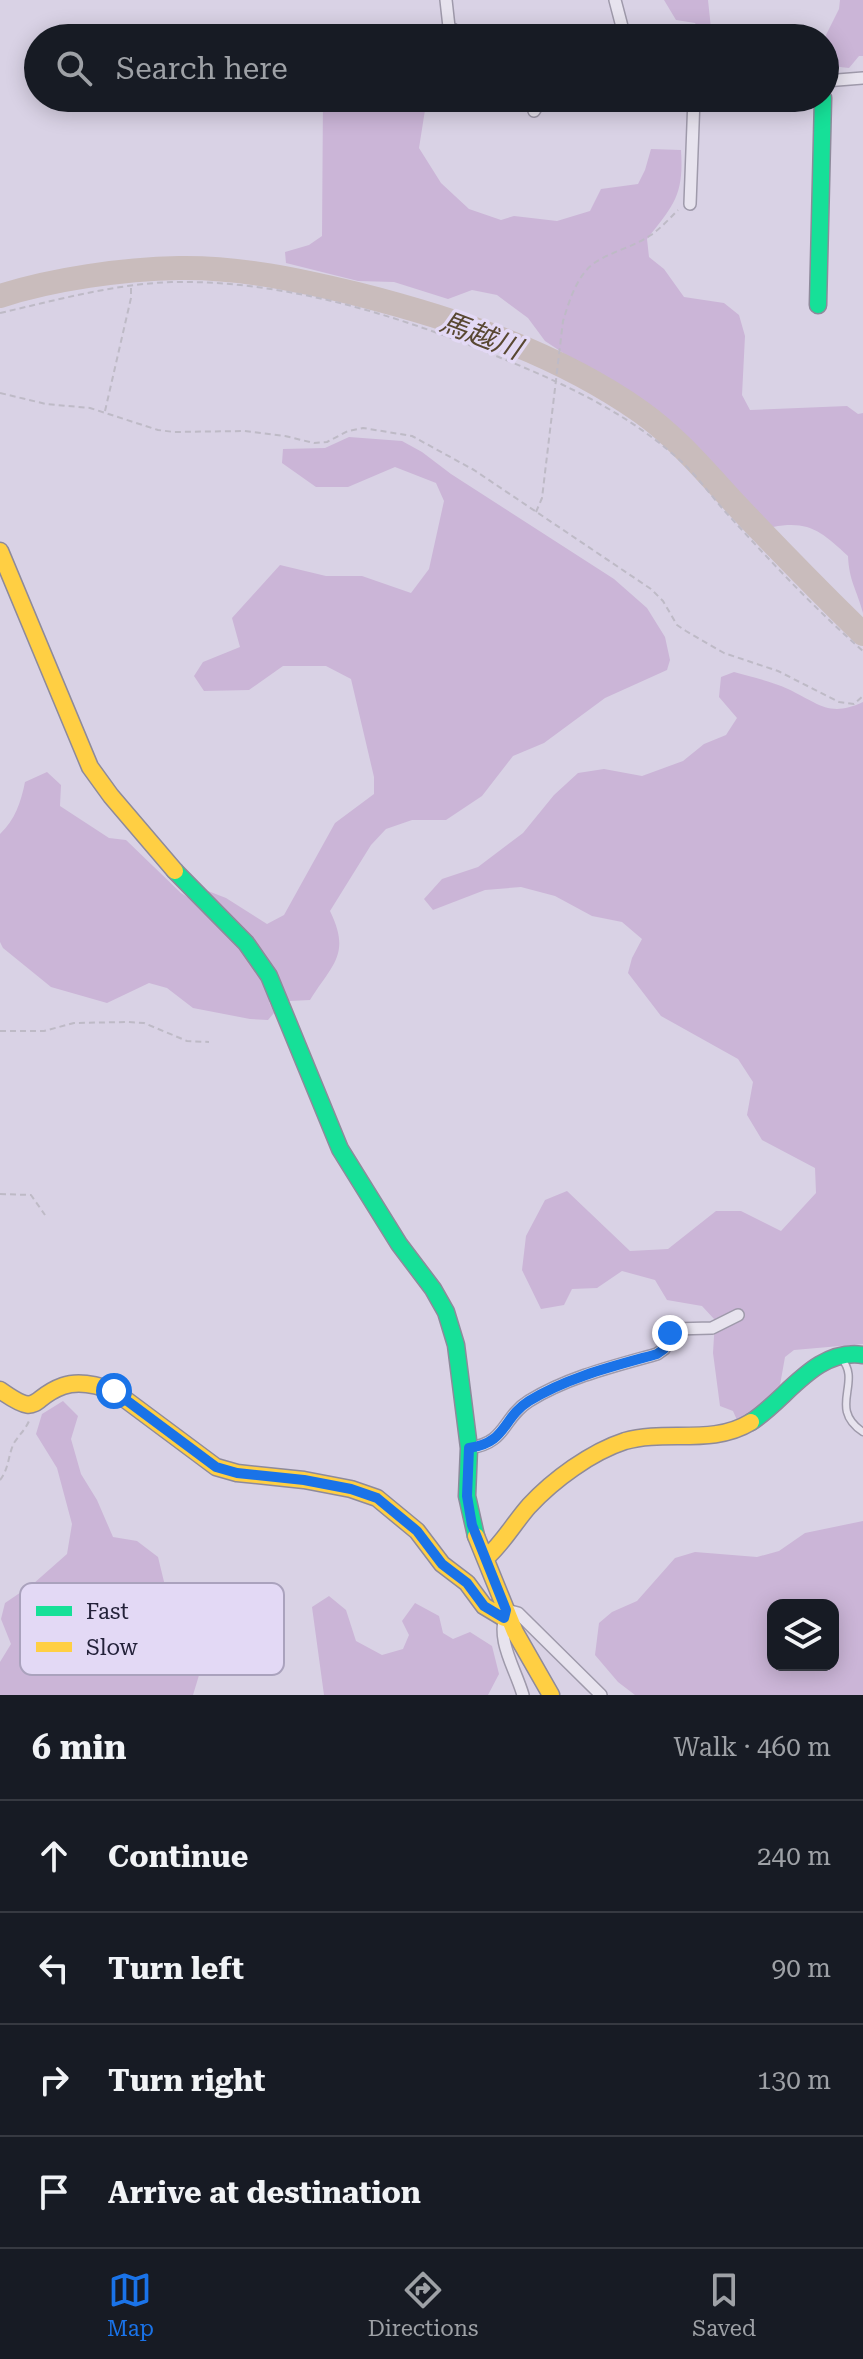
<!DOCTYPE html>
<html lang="en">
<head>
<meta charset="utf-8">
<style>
  body { margin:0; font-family:"Roboto Serif","Noto Sans JP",serif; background:#242831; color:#f1f3f6 }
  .controls { position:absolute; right:24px; bottom:24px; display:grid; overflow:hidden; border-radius:16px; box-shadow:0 4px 20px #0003 }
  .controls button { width:72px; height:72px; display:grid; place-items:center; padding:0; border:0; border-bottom:2px solid #363941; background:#171b24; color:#f1f3f6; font:40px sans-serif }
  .stop { position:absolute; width:24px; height:24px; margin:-18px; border:6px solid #1a73e8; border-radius:50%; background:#fff }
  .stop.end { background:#1a73e8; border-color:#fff; box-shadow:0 2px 8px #0008 }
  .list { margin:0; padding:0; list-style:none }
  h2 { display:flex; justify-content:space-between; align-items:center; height:104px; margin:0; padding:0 32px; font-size:34px }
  h2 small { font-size:26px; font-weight:400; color:#9ea1a6 }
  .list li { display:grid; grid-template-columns:52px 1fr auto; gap:24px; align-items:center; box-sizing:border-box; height:112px; padding:0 32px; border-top:2px solid #363941 }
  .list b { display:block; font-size:30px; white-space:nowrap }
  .list em { font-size:26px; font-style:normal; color:#9ea1a6 }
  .icon { flex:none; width:44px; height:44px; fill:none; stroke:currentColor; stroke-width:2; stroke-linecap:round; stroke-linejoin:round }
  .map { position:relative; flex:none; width:863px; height:1695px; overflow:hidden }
  .search { position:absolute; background:#171b24; box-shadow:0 4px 20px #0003; left:24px; right:24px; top:24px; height:88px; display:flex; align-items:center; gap:20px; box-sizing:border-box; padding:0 28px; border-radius:44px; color:#9ea1a6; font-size:30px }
  .sheet { height:552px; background:#171b24 }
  nav { display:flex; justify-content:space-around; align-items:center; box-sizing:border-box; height:112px; border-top:2px solid #363941; background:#171b24; font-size:22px; color:#9ea1a6 }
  nav a { display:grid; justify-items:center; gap:4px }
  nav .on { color:#1a73e8 }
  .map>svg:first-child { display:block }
  .green { fill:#cbb5d7; fill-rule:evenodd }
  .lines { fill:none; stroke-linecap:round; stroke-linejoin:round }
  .river { stroke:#c9bcbc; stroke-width:24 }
  .lane-casing { stroke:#9f9aab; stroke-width:9 }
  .street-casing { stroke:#9f9aab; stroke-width:14 }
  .fast-casing { stroke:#8e8a9b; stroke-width:19 }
  .slow-casing { stroke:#8e8a9b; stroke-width:19 }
  .path { stroke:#bebac6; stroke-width:2; stroke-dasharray:6 4; stroke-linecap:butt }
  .lane { stroke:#e7e3ee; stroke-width:6 }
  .street { stroke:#e7e3ee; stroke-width:11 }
  .fast { stroke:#16e098; stroke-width:16 }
  .slow { stroke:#ffcf43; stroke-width:16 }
  .route { stroke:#1a73e8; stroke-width:10 }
  .labels { text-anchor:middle; stroke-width:7; stroke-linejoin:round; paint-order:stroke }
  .water-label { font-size:28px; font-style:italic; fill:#594832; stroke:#e3d9f5 }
  .key { fill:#e3d9f5; stroke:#aaa2bd; stroke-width:2 }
  .key-label { font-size:22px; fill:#24223a }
</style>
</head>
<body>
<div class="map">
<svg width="863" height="1695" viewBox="0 0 863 1695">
  <rect width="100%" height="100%" fill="#d9d2e5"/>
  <path class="green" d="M664 0H708L712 38 703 36 695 23 676 20Z
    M840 0H863V56H859L849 68 831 66 826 35 839 9Z
    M323 98H429L425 110 419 148 441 183 469 209 501 220 514 216 557 221 590 211 601 189 638 184 645 170 651 149 681 150C684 195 674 205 647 239L649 257 664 269 684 297 724 303 739 315 745 336 742 395 750 410 847 406 858 414 863 413V613C857 590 849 581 848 556 822 532 809 520 773 527L748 508 702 454 671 424 545 341 528 318 497 295 472 290 448 299 394 282 358 281 286 263 285 252 309 245 322 236Z
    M349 437 402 441 422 452 451 474 614 579 647 608 665 637 670 660 667 670 605 698 544 743 513 756 482 796 446 820H412L386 829 371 845 330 911C351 954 333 964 310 1000L269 1002 274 1013 268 1020 250 1019 193 1008 167 988 149 983 107 1003 51 987 3 948 0 942V834C15 820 21 802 25 782L47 772 61 785 60 806 109 838 126 840 181 893 192 900 208 891 226 898 267 924 284 915 335 823 374 794V777L351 679 326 666H283L249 690 204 691 194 676 203 662 240 647 232 618 280 565 326 576H362L411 593 429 569 444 501 436 483 395 467 348 487H316L282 463 283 449 325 448Z
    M734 672C751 677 771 681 788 689 818 703 829 718 863 702V1344L794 1350 785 1357 780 1385 751 1416 737 1420 733 1411 720 1406 713 1353 715 1320 702 1306 667 1300 655 1280 622 1271 597 1288 572 1289 564 1305 541 1309 522 1270 526 1236 545 1200 567 1191 630 1251 668 1249 716 1211H741L781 1231 816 1193 815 1168 762 1140 747 1115 753 1082 738 1059 661 1016 628 973 632 958 642 939 622 922 592 916 555 896 521 887 485 890 433 910 424 899 442 879 478 867 523 833 554 795 578 773 604 769 642 776 683 761 704 744 726 735 737 718 719 697 721 677Z
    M63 1401 78 1416 71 1439 81 1474 97 1500 113 1537 137 1541 158 1557 166 1590 195 1624 206 1652 193 1695H0V1662L11 1644 1 1619 5 1603 33 1584 67 1554 72 1524 57 1468 36 1434 42 1414Z
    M863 1521V1695H635L618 1682 595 1655 599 1623 612 1612 637 1601 675 1558 695 1552 757 1557 779 1551 805 1533ZM773 1605H833V1665H773Z
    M329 1596 346 1610 356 1641 382 1655 403 1649 409 1635 402 1621 415 1603 439 1616 443 1633 453 1639 470 1632 492 1646 499 1674 488 1695H324L312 1607Z"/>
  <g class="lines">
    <path class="river" d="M0 296C53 279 123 269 179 268 240 267 299 280 357 294 456 319 557 353 641 412 679 439 708 475 740 509 780 551 821 593 863 634"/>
    <defs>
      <path id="lane" d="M841 1358C863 1382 827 1408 863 1432"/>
      <path id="street" d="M446 0 449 27 467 37
        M615 0 625 38
        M825 81 863 78
        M534 111 542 98
        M690 204 694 98
        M469 1448C507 1443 502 1418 529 1401 568 1377 614 1366 657 1354L664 1349 674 1329 712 1328 738 1315
        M523 1695C514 1665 496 1642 506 1610L518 1613 601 1695"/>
      <path id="fast" d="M818 305 823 98
        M175 871 246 943 269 976 340 1149 399 1244 433 1289 446 1312 456 1345 469 1448 467 1496 476 1536
        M751 1422C787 1399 815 1348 863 1355"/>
      <path id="slow" d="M0 551 90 767 111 796 175 871
        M0 1390C41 1419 29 1398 63 1386 79 1380 98 1385 114 1391L216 1467 237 1473 304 1480 351 1489 377 1498 417 1531 442 1564 467 1583 484 1606 504 1618
        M476 1536 515 1632 551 1695
        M486 1558C503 1543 514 1523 529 1506 553 1480 591 1452 625 1441 666 1429 712 1446 751 1422"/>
    </defs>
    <use href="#lane" class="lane-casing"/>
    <use href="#street" class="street-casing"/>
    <use href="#fast" class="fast-casing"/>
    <use href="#slow" class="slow-casing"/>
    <path class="path" d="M0 313C57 300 114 284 172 282 284 280 399 315 501 358 563 383 623 411 674 455 696 473 712 498 731 518 773 564 816 610 863 651
      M0 393 46 404 90 408 158 430 174 432 244 431 285 436 314 443 327 442 348 431 363 428 412 436 474 470 651 589 663 601 677 625 686 631 724 653 778 671 839 702 854 704 863 696
      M105 411 131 298V285
      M536 512 542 498 563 321C570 299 578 270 601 259 617 250 635 246 651 235 661 228 670 218 678 210
      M0 1031H44L74 1023 128 1022 144 1023 187 1041 209 1042
      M0 1194 31 1195 45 1215
      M0 1480C9 1469 8 1455 14 1443 19 1435 25 1430 29 1421"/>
    <use href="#lane" class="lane"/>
    <use href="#street" class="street"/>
    <use href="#fast" class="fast"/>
    <use href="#slow" class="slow"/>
  </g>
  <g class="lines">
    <path class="route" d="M114 1391 216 1467 237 1473 304 1480 351 1489 377 1498 417 1531 442 1564 467 1583 484 1606 504 1618 506 1610 472 1525 467 1496 469 1448C507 1443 502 1418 529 1401 568 1377 614 1366 657 1354L664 1349 670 1333"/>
  </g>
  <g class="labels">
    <g class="water-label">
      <text transform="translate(481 335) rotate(21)" y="10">馬越川</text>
    </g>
  </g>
  <rect x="20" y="1583" width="264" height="92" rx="12" class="key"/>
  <rect x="36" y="1606" width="36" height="10" fill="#16e098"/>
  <rect x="36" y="1642" width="36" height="10" fill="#ffcf43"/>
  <g class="key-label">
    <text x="86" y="1619">Fast</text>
    <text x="86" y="1655">Slow</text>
  </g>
</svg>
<div class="controls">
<button><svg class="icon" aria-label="layers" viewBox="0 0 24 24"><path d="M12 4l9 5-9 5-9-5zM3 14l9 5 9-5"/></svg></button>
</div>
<div class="stop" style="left:114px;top:1391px"></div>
<div class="stop end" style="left:670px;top:1333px"></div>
<div class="search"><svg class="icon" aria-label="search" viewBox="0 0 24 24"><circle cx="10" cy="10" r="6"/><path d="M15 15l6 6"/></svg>Search here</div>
</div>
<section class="sheet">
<h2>6 min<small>Walk · 460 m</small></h2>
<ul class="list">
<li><svg class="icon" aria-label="ahead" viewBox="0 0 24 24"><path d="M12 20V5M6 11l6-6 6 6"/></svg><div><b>Continue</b></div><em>240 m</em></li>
<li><svg class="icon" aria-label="left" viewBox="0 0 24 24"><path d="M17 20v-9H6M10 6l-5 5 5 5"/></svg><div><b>Turn left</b></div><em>90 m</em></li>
<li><svg class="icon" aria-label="right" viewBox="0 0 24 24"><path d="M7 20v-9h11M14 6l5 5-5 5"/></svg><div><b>Turn right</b></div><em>130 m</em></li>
<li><svg class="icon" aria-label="arrive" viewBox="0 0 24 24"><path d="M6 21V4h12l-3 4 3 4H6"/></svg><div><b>Arrive at destination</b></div></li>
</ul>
</section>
<nav>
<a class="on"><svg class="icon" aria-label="map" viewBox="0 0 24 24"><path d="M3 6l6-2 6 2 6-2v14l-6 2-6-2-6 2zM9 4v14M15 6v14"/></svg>Map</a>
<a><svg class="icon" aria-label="directions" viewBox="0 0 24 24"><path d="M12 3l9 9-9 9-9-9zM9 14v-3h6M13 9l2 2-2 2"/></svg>Directions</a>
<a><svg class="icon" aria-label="saved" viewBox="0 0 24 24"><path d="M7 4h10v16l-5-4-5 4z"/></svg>Saved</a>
</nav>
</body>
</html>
